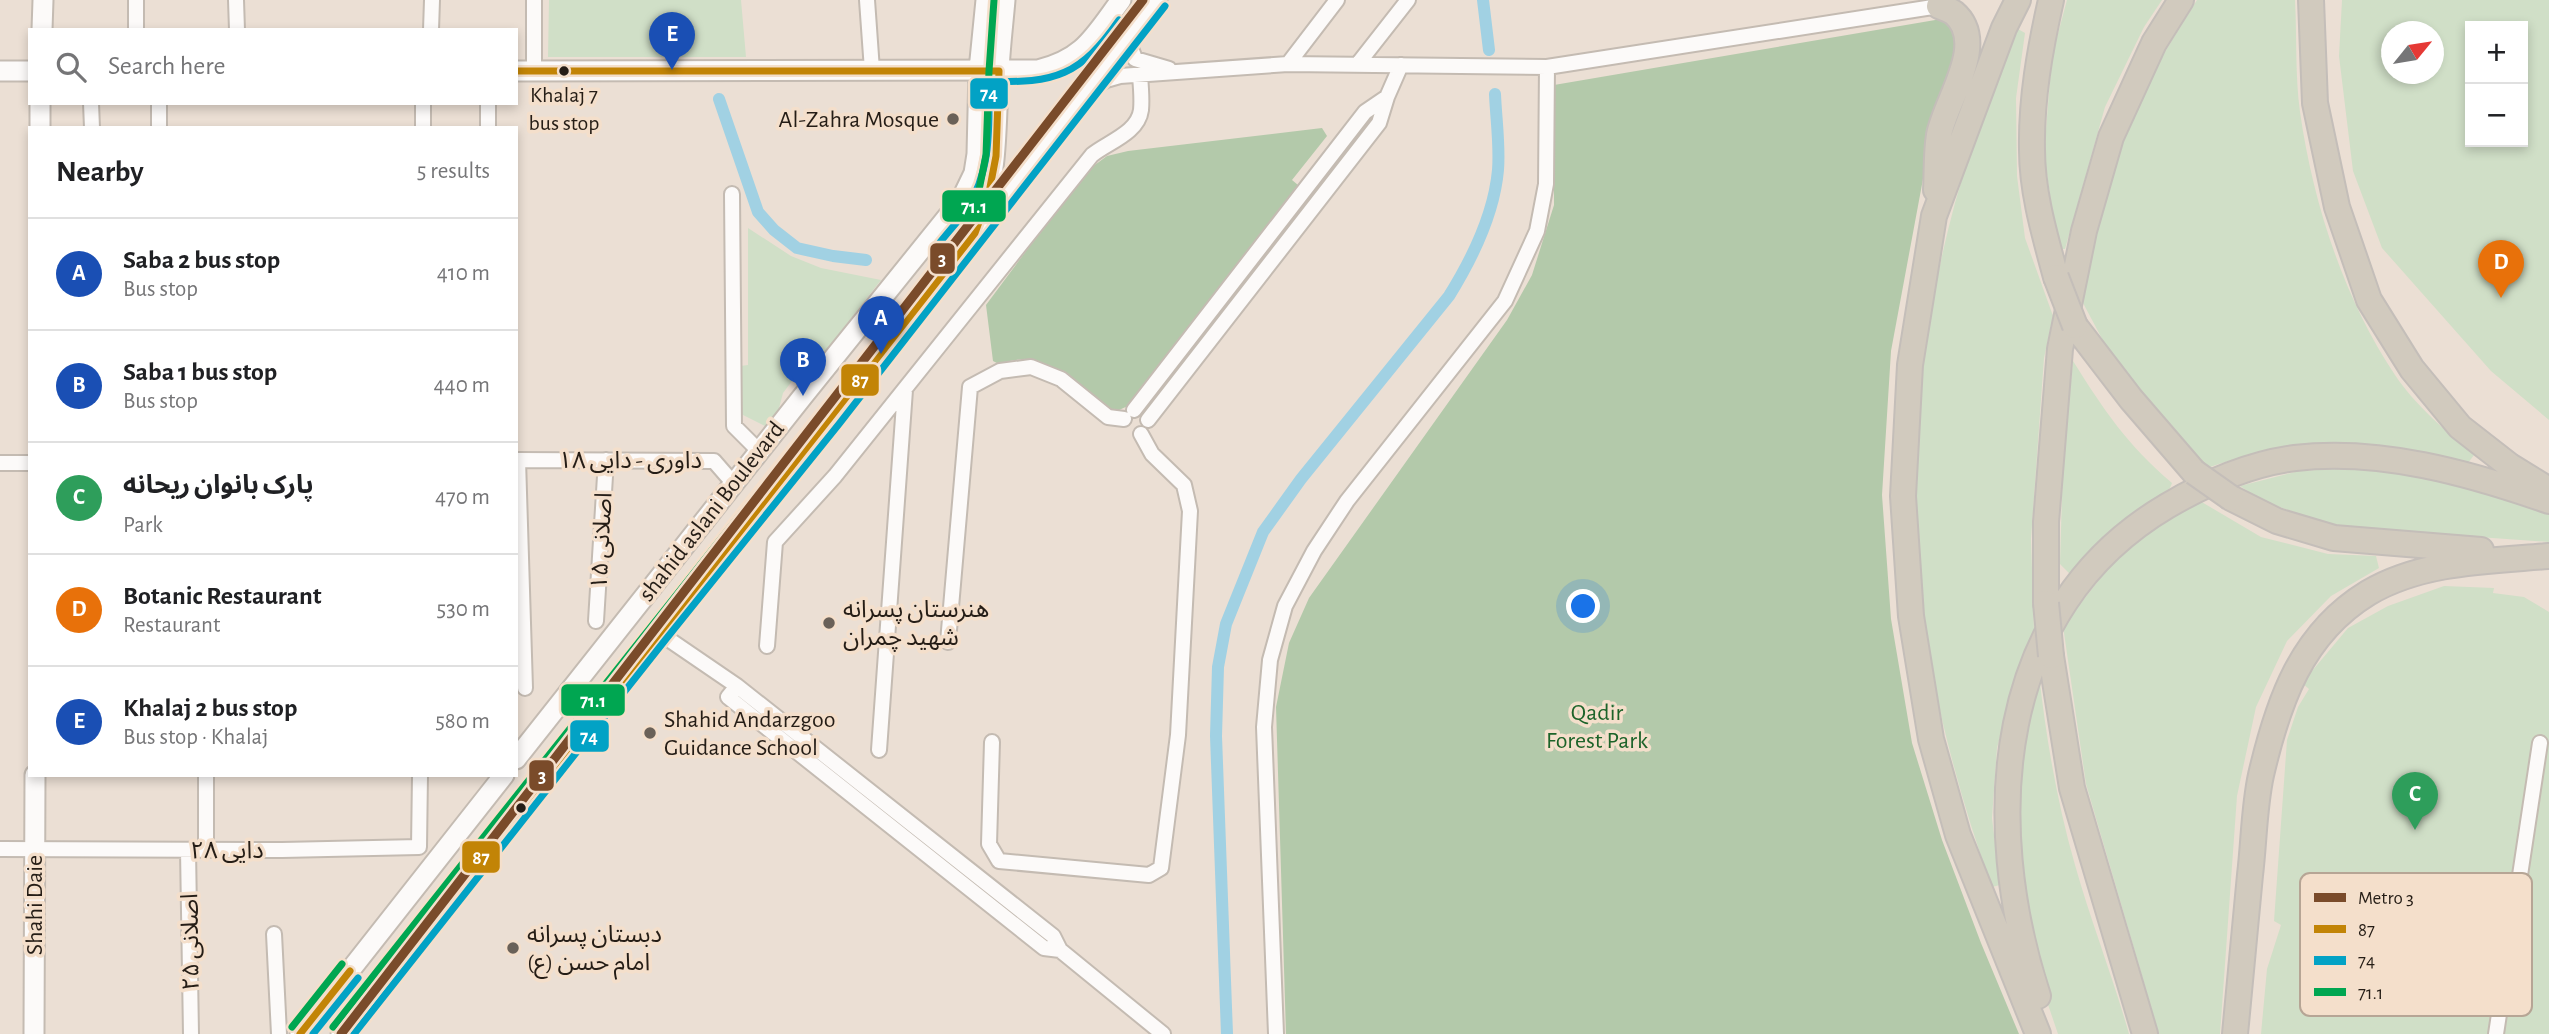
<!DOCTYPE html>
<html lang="en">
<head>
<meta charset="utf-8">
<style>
  body { margin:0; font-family:"Alegreya Sans","Noto Sans Arabic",sans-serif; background:#f6f6f6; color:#202124 }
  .controls { position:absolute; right:21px; top:21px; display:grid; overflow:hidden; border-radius:0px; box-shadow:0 4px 10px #0003 }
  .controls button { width:63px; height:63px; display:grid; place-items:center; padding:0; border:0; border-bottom:2px solid #e0e0e0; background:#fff; color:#202124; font:35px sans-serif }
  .compass { position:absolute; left:2381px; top:21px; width:63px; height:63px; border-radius:50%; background:#fff; box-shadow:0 4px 10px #0003; rotate:60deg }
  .you { position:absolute; left:1584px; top:607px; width:24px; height:24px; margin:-18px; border:5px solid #fff; border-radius:50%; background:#1a73e8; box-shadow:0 0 0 10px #1a73e833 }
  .badge { display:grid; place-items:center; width:46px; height:46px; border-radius:50%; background:#1a73e8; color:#fff; font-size:23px; font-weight:700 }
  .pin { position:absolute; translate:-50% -58px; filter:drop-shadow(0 2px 4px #0008) }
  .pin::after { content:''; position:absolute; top:37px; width:24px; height:21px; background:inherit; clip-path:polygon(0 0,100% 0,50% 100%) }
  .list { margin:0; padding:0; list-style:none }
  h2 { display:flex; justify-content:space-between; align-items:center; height:91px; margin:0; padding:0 28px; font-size:30px }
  h2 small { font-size:23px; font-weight:400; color:#757577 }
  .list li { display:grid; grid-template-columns:46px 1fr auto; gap:21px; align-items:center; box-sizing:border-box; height:112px; padding:0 28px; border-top:2px solid #e0e0e0 }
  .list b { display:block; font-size:26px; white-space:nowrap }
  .list p { margin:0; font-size:23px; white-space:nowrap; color:#757577 }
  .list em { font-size:23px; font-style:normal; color:#757577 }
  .icon { flex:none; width:38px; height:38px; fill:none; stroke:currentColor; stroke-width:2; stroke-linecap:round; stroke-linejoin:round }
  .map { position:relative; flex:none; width:2549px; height:1034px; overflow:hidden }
  .search { position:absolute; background:#fff; box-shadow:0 4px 10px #0003; left:28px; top:28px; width:490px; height:77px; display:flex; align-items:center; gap:18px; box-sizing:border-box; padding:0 24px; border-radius:0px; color:#757577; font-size:26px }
  .panel { position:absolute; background:#fff; box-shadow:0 4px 10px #0003; left:28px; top:126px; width:490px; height:651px; border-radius:0px }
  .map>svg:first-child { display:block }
  .green { fill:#d0dfc7; fill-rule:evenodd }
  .forest { fill:#b3c9aa }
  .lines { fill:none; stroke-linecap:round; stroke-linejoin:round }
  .canal { stroke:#a1d1e3; stroke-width:12 }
  .street-casing { stroke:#c4bbb2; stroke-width:18 }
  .secondary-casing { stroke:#c4bbb2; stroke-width:23 }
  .highway-casing { stroke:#c4beb9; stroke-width:28 }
  .street { stroke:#fcfaf9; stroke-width:14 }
  .secondary { stroke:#fcfaf9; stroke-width:19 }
  .highway { stroke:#d1cabe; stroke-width:24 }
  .highway-bridge-casing { stroke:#c4beb9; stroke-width:28; stroke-linecap:butt }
  .highway-bridge { stroke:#d1cabe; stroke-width:24 }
  .bus-1-casing { stroke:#f4dfcb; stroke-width:12 }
  .bus-2-casing { stroke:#f4dfcb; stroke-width:12 }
  .bus-3-casing { stroke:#f4dfcb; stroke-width:12 }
  .bus-1 { stroke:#c28406; stroke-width:7 }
  .bus-2 { stroke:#02a2c5; stroke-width:7 }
  .bus-3 { stroke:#00a651; stroke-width:7 }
  .metro-1-casing { stroke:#f4dfcb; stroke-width:14 }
  .metro-1 { stroke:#7a4b2a; stroke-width:9 }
  .bus-dot { fill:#251d16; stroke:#f4dfcb; stroke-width:2.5 }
  .poi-dot { fill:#6a6158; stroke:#f4dfcb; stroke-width:2.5 }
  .labels { text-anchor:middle; stroke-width:7; stroke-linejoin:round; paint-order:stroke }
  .bus-label { font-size:22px; fill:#251d16; stroke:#f4dfcb }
  .poi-label { font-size:24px; fill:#251d16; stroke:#f4dfcb; text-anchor:start }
  .street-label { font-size:24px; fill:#251d16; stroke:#f4dfcb }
  .park-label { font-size:24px; fill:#1c6329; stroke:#f4dfcb }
  .key { fill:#f4dfcb; stroke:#b6a595; stroke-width:2 }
  .key-label { font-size:19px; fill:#251d16 }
  .line-badge { stroke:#f4dfcb; stroke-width:2.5 }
  .badge-label { font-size:19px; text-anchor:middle; font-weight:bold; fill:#fff }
</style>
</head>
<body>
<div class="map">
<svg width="2549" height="1034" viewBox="0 0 2549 1034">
  <rect width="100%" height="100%" fill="#ebdfd4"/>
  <path class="green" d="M549 0H741L746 57H548Z
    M2067 0H2162L2144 27 2105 107 2065 249H2058L2044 154 2052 56Z
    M2197 0H2295C2297 37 2295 75 2300 112 2313 203 2344 299 2395 375 2414 404 2448 433 2474 455L2468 463C2384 442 2294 438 2210 467L2193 456 2116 365 2083 303 2095 234 2121 144 2163 55Z
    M2342 0H2549V420L2491 371 2382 248 2353 171 2339 56ZM2470 26H2523V142H2470ZM2392 32H2434V74H2392Z
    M2018 29 2025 33 2016 98 2017 176 2025 238 2053 316 2044 358 2031 539 2034 630 2017 671 1997 748 1992 818 2000 885 1992 887C1967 819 1948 750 1933 679 1929 657 1922 634 1920 611 1906 474 1919 336 1955 203 1971 144 1996 86 2018 29Z
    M748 228 791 256 821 268 881 280 817 362 799 372 783 393 778 412 767 427 739 413 740 366 748 365Z
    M2073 361C2103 409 2128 446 2172 483L2170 488 2105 535 2070 574 2060 564 2063 462Z
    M2349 468 2397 472 2457 484 2549 514V542L2336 527 2263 501 2240 486 2299 471Z
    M2200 501 2261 537 2328 554 2376 556 2379 568 2331 596 2287 641 2256 707 2237 796 2220 1034H2159L2086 784 2063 626 2113 562 2155 527Z
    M2444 586 2494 588 2493 593 2524 597 2549 612V1034H2261L2267 969 2281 925 2274 921 2287 740 2298 707 2309 689 2302 683 2348 628 2388 606Z
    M2039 674C2046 738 2057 802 2075 865 2091 922 2113 977 2129 1034H2058L2036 969 2019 888 2018 755Z"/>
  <path class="forest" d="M1947 18 1962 48 1931 136 1891 351 1882 495 1891 619 1912 743 1942 840 1981 943 2019 1034H1286L1276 707 1289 643 1309 598 1507 320 1532 275 1554 205V85Z
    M1322 128 1327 136 1292 180 1298 185 1130 405 1119 410H1105C1074 382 1044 347 999 364L993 361 986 305 1084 173 1107 156 1128 151Z"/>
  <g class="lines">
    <path class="canal" d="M1483 0 1489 50
      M719 99 758 212 774 230 797 248 833 256 866 260
      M1227 1034 1216 736 1218 667 1226 624 1263 532 1301 479 1449 296C1472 259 1494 215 1498 170 1500 145 1496 119 1495 94"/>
    <defs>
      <path id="street" d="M236 0 237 30
        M867 0 872 70
        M136 30V0
        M431 30 432 0
        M1127 37 1135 59 1169 69
        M1288 64 1337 0
        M1357 65 1408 0
        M534 71V0
        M1093 88 1106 80 1120 76 1288 64 1547 67 1939 6 1945 2
        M91 103 92 128
        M159 103V128
        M423 103V128
        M488 128V103
        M732 194 734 426 759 451
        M1134 410 1365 112 1387 97
        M1148 420 1379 123 1387 97 1401 65
        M516 460 714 461 734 484
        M518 460 525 688
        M0 463H30
        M596 621 606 460
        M658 632 737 686 1053 936 1060 950 1163 1034
        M948 642 970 387 1000 371 1031 367 1061 379 1108 417 1124 419
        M767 646 775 542 835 476 1092 155C1108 142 1138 133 1141 110 1142 100 1141 87 1140 76
        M737 686 728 697 1044 948 1060 950
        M992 742 989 844 999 861 1149 875 1161 868 1178 735 1190 511 1184 485 1152 454 1141 434
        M879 750 905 390
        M206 775V850
        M0 849 282 850 419 847 420 775
        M188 850 191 1034
        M274 934 279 1034
        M1276 1034 1264 727 1270 660 1285 606 1314 551 1347 501 1505 301 1537 231 1546 184 1547 67
        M2496 1034 2540 743"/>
      <path id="secondary" d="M42 30 43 0
        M0 71H30
        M516 71 1038 70C1084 59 1094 36 1121 0
        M40 128V103
        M981 217C999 170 995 121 999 71 1000 47 1003 24 1005 0
        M516 759 803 396 961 200 974 173 977 154 979 70 986 0
        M34 1034 35 775
        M300 1034 504 775
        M341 1034 658 632 831 418 1157 0"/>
      <path id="highway" d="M2018 0 2004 28 1934 216 1910 365 1903 496 1911 616 1931 739 1958 835 2038 1034
        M2051 0C2040 49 2031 99 2032 150 2032 193 2045 236 2056 277
        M2311 0 2315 103 2337 207 2369 300 2412 369 2460 427 2510 466 2549 490
        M1936 190C1937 172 1936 153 1939 135 1945 101 1989 43 1954 13 1950 10 1943 8 1939 6
        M2075 326 2131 399 2194 472
        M2231 498 2277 521 2334 538 2481 550
        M2046 603V522L2060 349 2084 231 2111 137 2154 43 2181 0
        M2051 656 2072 788 2145 1034
        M2038 996C1981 822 1993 609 2167 506 2206 483 2249 464 2295 458 2380 448 2469 473 2549 501
        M2235 1034C2240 981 2245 928 2250 875 2254 842 2254 807 2261 775 2278 702 2301 634 2368 593 2422 561 2489 561 2549 556"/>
    </defs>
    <use href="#street" class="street-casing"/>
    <use href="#secondary" class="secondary-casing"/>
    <use href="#highway" class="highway-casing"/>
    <use href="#street" class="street"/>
    <use href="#secondary" class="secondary"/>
    <use href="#highway" class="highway"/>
    <defs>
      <path id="highway-bridge" d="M2056 277 2075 326
        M2194 472 2231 498
        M2046 603 2051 656"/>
    </defs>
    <use href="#highway-bridge" class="highway-bridge-casing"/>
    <use href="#highway-bridge" class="highway-bridge"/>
    <defs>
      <path id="bus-1" d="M300 1034 350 971
        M341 1034C552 767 766 502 975 233L988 198 996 156 999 71H516"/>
      <path id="bus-2" d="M938 245C947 233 958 222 966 210 992 171 989 126 989 81 1055 84 1081 75 1119 20
        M313 1034 358 978
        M354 1034 666 639 839 424 1165 6"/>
      <path id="bus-3" d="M292 1027 342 964
        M333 1027C543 761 757 496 966 228L978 195 986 155 989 71 994 0"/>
    </defs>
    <use href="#bus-1" class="bus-1-casing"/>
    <use href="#bus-2" class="bus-2-casing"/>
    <use href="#bus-3" class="bus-3-casing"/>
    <use href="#bus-1" class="bus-1"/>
    <use href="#bus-2" class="bus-2"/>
    <use href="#bus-3" class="bus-3"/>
    <defs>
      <path id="metro-1" d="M341 1034 1143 0"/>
    </defs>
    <use href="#metro-1" class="metro-1-casing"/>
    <use href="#metro-1" class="metro-1"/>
  </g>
  <g class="bus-dot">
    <circle cx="564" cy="71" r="6"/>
    <circle cx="521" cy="808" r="6"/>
  </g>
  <g class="poi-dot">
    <circle cx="953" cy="119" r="7"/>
    <circle cx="829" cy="623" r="7"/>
    <circle cx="650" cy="733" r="7"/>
    <circle cx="513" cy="948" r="7"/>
  </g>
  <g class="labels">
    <g class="bus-label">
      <text x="564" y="102">Khalaj 7<tspan x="564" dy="28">bus stop</tspan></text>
    </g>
    <g class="poi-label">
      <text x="939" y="127" text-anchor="end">Al-Zahra Mosque</text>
      <text x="843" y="617">هنرستان پسرانه<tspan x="843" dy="28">شهید چمران</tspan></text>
      <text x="664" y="727">Shahid Andarzgoo<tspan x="664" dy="28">Guidance School</tspan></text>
      <text x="527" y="942">دبستان پسرانه<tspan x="527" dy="28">امام حسن (ع)</tspan></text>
    </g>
    <g class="street-label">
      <text x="630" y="468">داوری - دایی ۱۸</text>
      <text transform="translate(711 511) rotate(-52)" y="8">shahid aslani Boulevard</text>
      <text transform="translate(601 541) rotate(-87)" y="8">اصلانی ۱۵</text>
      <text x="227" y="858">دایی ۲۸</text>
      <text transform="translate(34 905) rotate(-90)" y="8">Shahi Daie</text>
      <text transform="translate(190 942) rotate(-91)" y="8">اصلانی ۲۵</text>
    </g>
    <g class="park-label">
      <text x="1597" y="720">Qadir<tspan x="1597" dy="28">Forest Park</tspan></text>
    </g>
  </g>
  <rect x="2300" y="873" width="232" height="143" rx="10" class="key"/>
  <rect x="2314" y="893" width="32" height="9" fill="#7a4b2a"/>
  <rect x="2314" y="925" width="32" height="8" fill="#c28406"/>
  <rect x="2314" y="956" width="32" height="9" fill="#02a2c5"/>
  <rect x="2314" y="988" width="32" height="8" fill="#00a651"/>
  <g class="key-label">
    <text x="2358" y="904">Metro 3</text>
    <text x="2358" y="936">87</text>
    <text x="2358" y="967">74</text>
    <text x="2358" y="999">71.1</text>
  </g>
  <g class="line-badge">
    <rect x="969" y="77" width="40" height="33" rx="7" fill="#02a2c5"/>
    <rect x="941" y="189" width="66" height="34" rx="7" fill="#00a651"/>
    <rect x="929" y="242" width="27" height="33" rx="7" fill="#7a4b2a"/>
    <rect x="840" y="363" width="40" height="34" rx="7" fill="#c28406"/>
    <rect x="560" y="683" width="66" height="34" rx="7" fill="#00a651"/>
    <rect x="569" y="719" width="41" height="34" rx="7" fill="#02a2c5"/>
    <rect x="528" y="759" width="27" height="33" rx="7" fill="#7a4b2a"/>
    <rect x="461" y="840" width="40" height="34" rx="7" fill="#c28406"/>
  </g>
  <g class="badge-label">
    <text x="989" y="100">74</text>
    <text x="974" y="213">71.1</text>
    <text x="942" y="265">3</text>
    <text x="860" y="387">87</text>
    <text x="593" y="707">71.1</text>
    <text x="589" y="743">74</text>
    <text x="542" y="782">3</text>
    <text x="481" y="864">87</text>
  </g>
</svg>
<div class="controls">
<button>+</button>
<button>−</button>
</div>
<svg class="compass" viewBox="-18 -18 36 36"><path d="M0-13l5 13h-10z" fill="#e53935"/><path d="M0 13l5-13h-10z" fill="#757577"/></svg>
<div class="you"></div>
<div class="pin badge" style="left:881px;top:354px;background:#1a4fb4">A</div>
<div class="pin badge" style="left:803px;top:396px;background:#1a4fb4">B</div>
<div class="pin badge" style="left:2415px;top:830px;background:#2e9e5b">C</div>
<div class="pin badge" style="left:2501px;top:298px;background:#e8710a">D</div>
<div class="pin badge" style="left:672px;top:70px;background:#1a4fb4">E</div>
<div class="search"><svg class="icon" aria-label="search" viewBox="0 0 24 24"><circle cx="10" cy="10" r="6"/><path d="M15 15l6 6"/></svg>Search here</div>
<section class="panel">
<h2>Nearby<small>5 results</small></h2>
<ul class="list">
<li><span class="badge" style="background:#1a4fb4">A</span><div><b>Saba 2 bus stop</b><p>Bus stop</p></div><em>410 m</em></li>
<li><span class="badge" style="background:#1a4fb4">B</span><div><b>Saba 1 bus stop</b><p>Bus stop</p></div><em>440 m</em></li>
<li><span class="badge" style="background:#2e9e5b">C</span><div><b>پارک بانوان ریحانه</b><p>Park</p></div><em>470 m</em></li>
<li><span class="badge" style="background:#e8710a">D</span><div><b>Botanic Restaurant</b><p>Restaurant</p></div><em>530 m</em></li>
<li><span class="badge" style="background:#1a4fb4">E</span><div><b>Khalaj 2 bus stop</b><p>Bus stop · Khalaj</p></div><em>580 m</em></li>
</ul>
</section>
</div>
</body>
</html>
